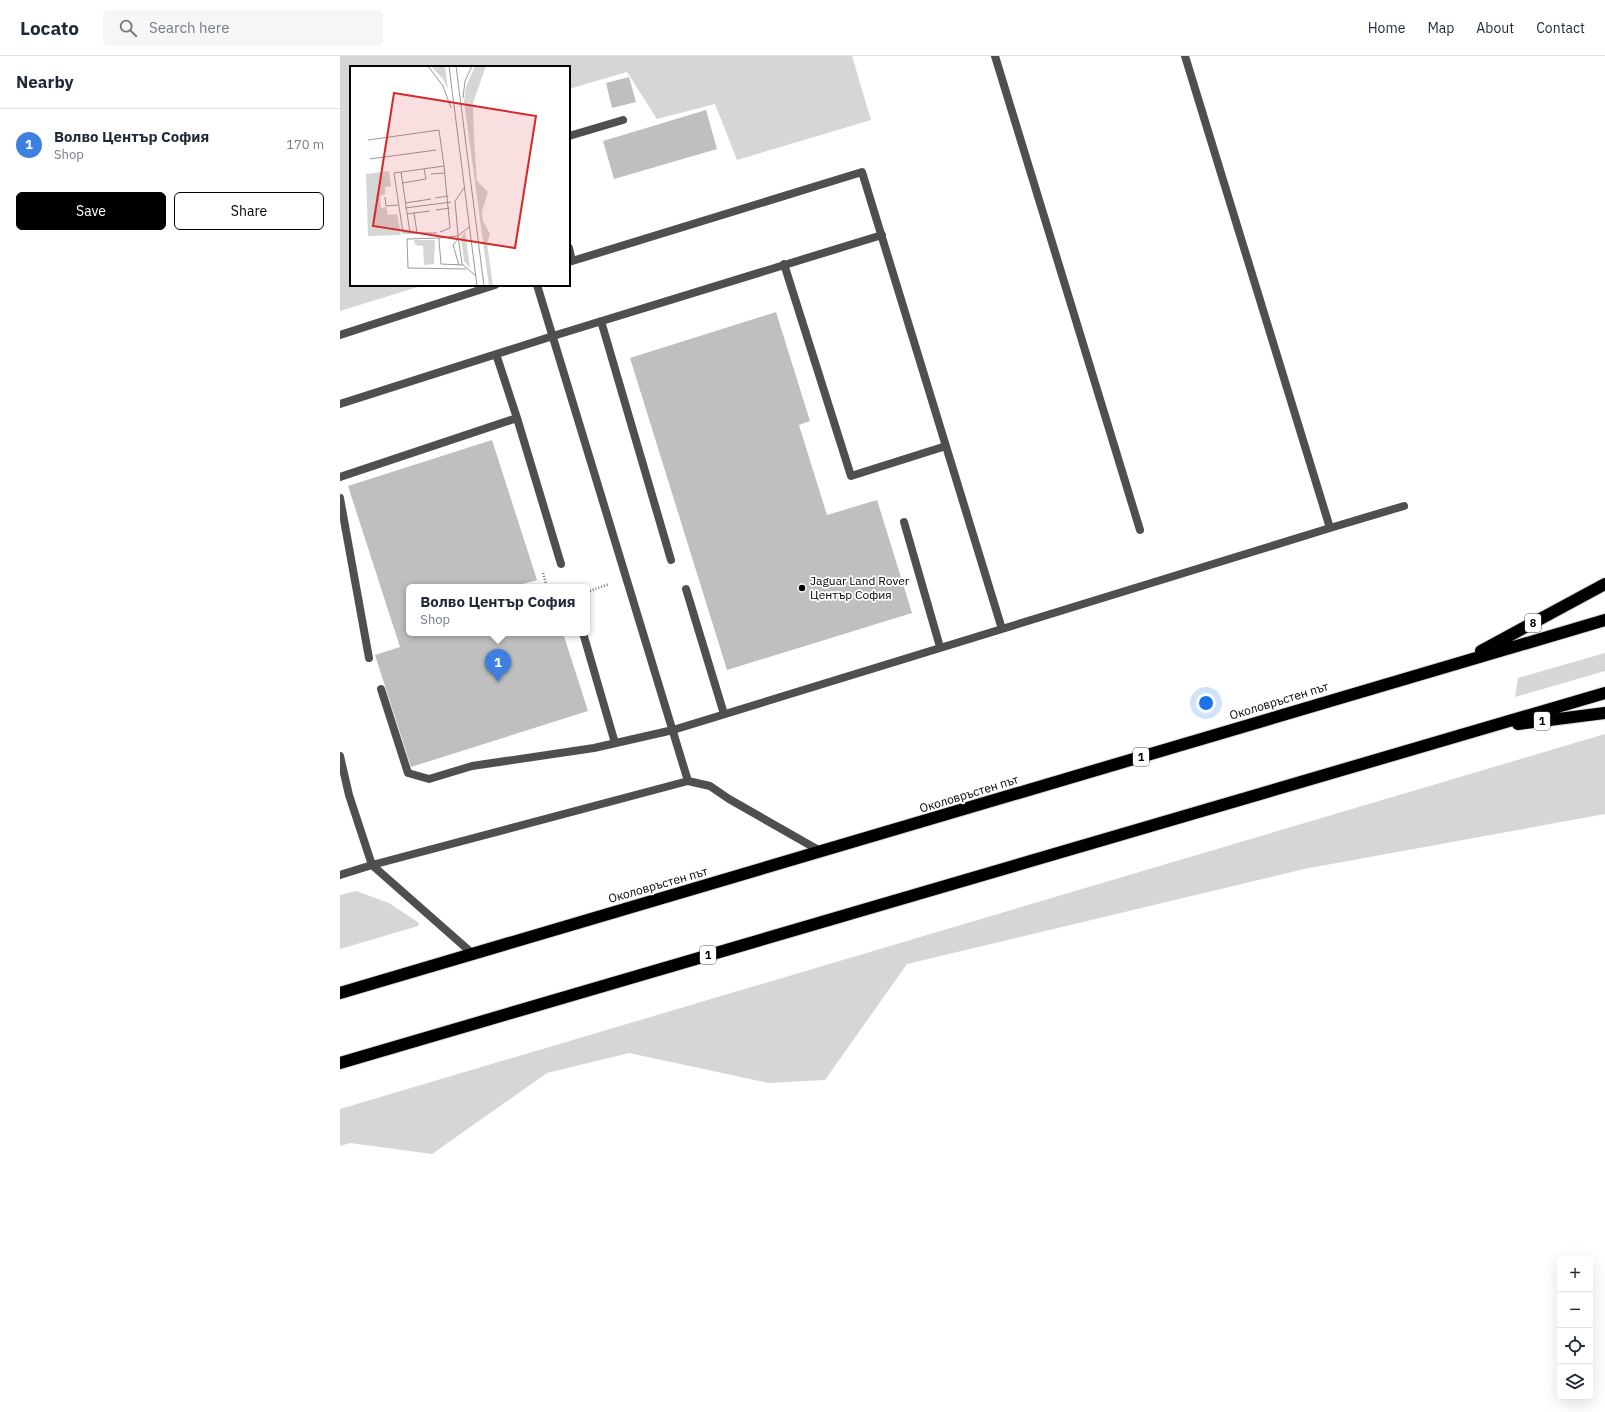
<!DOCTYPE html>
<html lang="en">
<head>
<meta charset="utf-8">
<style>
  body { margin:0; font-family:"IBM Plex Sans",sans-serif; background:#f6f6f7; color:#1f2937 }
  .controls { position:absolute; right:12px; bottom:12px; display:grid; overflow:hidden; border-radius:6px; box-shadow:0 4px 16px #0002 }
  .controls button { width:36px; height:36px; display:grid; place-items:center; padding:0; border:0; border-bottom:1px solid #e0e1e3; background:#fff; color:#1f2937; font:20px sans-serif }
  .you { position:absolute; left:866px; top:647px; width:14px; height:14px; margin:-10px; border:3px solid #fff; border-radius:50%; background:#1a73e8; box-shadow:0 0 0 6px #1a73e833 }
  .badge { display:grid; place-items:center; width:26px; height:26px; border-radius:50%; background:#000; color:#fff; font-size:13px; font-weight:700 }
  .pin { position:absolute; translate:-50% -33px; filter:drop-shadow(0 1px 2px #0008) }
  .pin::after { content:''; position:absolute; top:21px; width:14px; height:12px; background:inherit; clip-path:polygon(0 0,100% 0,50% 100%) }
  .popup { position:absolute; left:66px; top:528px; width:184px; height:52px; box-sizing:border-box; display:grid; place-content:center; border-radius:6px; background:#fff; filter:drop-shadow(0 1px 3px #0005); font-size:13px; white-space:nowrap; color:#747a83 }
  .popup b { font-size:15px; color:#1f2937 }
  .popup::after { content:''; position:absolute; left:50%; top:100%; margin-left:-8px; border:8px solid transparent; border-top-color:#fff }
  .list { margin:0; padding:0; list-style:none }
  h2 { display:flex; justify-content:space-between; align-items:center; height:52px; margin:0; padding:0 16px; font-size:17px }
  h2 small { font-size:13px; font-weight:400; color:#747a83 }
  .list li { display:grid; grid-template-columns:26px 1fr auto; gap:12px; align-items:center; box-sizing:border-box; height:72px; padding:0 16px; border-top:1px solid #e0e1e3 }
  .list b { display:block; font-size:15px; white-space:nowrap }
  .list p { margin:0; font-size:13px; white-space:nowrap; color:#747a83 }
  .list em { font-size:13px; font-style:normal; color:#747a83 }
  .actions { display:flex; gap:8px; padding:12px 16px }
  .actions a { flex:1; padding:9px 0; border:1px solid #000; border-radius:6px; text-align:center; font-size:14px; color:#000 }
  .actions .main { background:#000; color:#fff }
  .icon { flex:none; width:22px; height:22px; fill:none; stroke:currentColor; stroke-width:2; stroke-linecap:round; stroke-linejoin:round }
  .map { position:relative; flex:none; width:1265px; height:1356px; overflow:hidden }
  header { display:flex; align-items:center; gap:24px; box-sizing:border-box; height:56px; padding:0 20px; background:#fff; border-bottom:1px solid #e0e1e3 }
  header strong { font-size:19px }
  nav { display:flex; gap:22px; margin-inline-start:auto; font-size:14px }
  .search { width:280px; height:36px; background:#f6f6f7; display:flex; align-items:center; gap:10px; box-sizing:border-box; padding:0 14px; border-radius:6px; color:#747a83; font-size:15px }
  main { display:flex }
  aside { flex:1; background:#fff }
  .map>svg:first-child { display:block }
  .green { fill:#d6d6d6 }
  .building { fill:#bfbfbf }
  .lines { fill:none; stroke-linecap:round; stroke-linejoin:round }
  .highway-casing { stroke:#dbdbdb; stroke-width:14 }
  .path { stroke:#717171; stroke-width:2.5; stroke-dasharray:1 2; stroke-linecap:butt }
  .lane { stroke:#4f4f4f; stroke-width:8 }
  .highway { stroke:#000; stroke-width:12 }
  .poi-dot { fill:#000; stroke:#fff; stroke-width:1.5 }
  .labels { text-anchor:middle; stroke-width:3.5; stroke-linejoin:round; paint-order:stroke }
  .shield { fill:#fff; stroke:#4c4c4c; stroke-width:1 }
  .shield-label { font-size:11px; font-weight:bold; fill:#000 }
  .poi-label { font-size:12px; fill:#000; stroke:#fff; text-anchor:start }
  .street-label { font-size:12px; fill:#000; stroke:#fff }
  .inset-road { fill:none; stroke:#999; stroke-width:1 }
  .view { fill:#d62828; fill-opacity:0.15; stroke:#d62828; stroke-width:2 }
  .inset-edge { fill:none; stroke:#000; stroke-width:2 }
</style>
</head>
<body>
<header>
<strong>Locato</strong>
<div class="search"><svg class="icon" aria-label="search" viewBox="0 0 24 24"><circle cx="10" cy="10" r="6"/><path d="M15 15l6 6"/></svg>Search here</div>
<nav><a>Home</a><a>Map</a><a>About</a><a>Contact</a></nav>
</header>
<main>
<aside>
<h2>Nearby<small></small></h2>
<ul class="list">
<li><span class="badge" style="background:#3f7fe0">1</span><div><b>Волво Център София</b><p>Shop</p></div><em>170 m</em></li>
</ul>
<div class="actions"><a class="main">Save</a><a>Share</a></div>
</aside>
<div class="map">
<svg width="1265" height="1356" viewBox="0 0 1265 1356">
  <rect width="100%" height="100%" fill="#fff"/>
  <path class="green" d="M0 0H512L531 64 397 104 375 48 317 63 287 16 229 33V11H11V229H84L0 255Z
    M1265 597V615L1175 641 1178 622Z
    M1265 678V758L964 813 567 908 485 1024 429 1027 289 997 207 1017 92 1098 10 1087 0 1090V1053Z
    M16 835 49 847 79 867 78 870 0 893V839Z"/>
  <path class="building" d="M289 21 296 46 272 52 266 27Z
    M366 54 377 93 274 123 263 85Z
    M436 256 470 365 459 369 487 459 537 444 572 557 387 614 290 302Z
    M152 384 197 524 179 529 180 531H69V577H223L248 655 71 711 35 599 60 591 8 430Z"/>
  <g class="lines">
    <defs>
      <path id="highway" d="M1141 595 1265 528
        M1178 668 1265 657
        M0 937 1265 564
        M0 1007 1265 637"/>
    </defs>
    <use href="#highway" class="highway-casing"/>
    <path class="path" d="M203 517 207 531
      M247 536 269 528"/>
    <path class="lane" d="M655 0 800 474
      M229 80 283 64
      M229 192 232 205
      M444 208 511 420 606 390
      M197 229 348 725
      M261 265 331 504
      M0 279 155 229
      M0 348 213 280 542 179
      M177 362 221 508
      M0 421 177 362 156 298
      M0 442 29 602
      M564 466 600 591
      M990 472 1064 450
      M346 533 384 658
      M662 573 990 472 845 0
      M243 577 275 687
      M41 633 68 717 89 723 132 710 254 692 333 674 662 573 522 116 229 206
      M0 700 9 739 32 809 133 898
      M0 819 32 809 348 725 370 730 389 743 482 796"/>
    <use href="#highway" class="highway"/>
  </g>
  <circle class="poi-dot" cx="462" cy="532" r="4"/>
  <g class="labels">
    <g class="shield">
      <rect x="1185" y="558" width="16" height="18" rx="3"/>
      <rect x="1194" y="656" width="16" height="18" rx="3"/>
      <rect x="793" y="692" width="16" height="18" rx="3"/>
      <rect x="360" y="890" width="16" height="18" rx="3"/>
    </g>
    <g class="shield-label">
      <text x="1193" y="571">8</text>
      <text x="1202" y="669">1</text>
      <text x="801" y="705">1</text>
      <text x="368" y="903">1</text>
    </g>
    <g class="poi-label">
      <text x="470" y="529">Jaguar Land Rover<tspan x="470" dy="14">Център София</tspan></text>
    </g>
    <g class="street-label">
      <text transform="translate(939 645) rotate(-17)" y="4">Околовръстен път</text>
      <text transform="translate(629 738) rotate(-17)" y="4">Околовръстен път</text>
      <text transform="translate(318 829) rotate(-16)" y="4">Околовръстен път</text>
    </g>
  </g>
  <g transform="translate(10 10)">
    <rect width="220" height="220" fill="#fff"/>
    <path d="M81 0H95L98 24 93 13ZM125 0H136L123 37 124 72 127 115 138 126 132 146 133 155 140 168 137 177 143 220H139L114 35 116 21ZM39 105 41 120 35 121V128L30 130 31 142 36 141 38 149 47 148 51 169 18 170 16 108ZM115 166 120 202 114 195 111 172ZM64 174H85L84 198 74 199 73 180 65 179Z" fill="#d6d6d6"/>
    <path class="inset-road" d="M78 0 93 20 101 42M99 0 127 220M106 0 134 220M113 32 115 15 122 0M18 74 89 64 94 100M20 93 86 84M51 106 60 167M81 108 95 107M52 117 76 113 74 103M114 122 105 135 108 170 112 198 126 210M35 131 36 140 48 139M85 132 98 130M55 137 81 133M55 142 101 136M86 144 100 142M64 147 80 145M57 148 64 147 67 167M87 167H53L44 107 94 100 100 162 90 166M89 172 57 173 58 202 116 203M109 172 103 179 109 199M113 199 91 198 89 174V172L108 170 119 161"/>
    <path class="view" d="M44 27 186 50 165 182 23 160Z"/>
    <rect width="220" height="220" class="inset-edge"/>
  </g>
</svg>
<div class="controls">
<button>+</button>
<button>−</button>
<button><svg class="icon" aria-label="locate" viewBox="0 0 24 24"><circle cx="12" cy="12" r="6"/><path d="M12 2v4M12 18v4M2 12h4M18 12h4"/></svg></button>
<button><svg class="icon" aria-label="layers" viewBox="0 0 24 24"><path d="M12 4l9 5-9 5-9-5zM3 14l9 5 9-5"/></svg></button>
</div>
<div class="you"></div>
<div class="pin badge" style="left:158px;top:626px;background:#3f7fe0">1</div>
<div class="popup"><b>Волво Център София</b>Shop</div>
</div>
</main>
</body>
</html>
